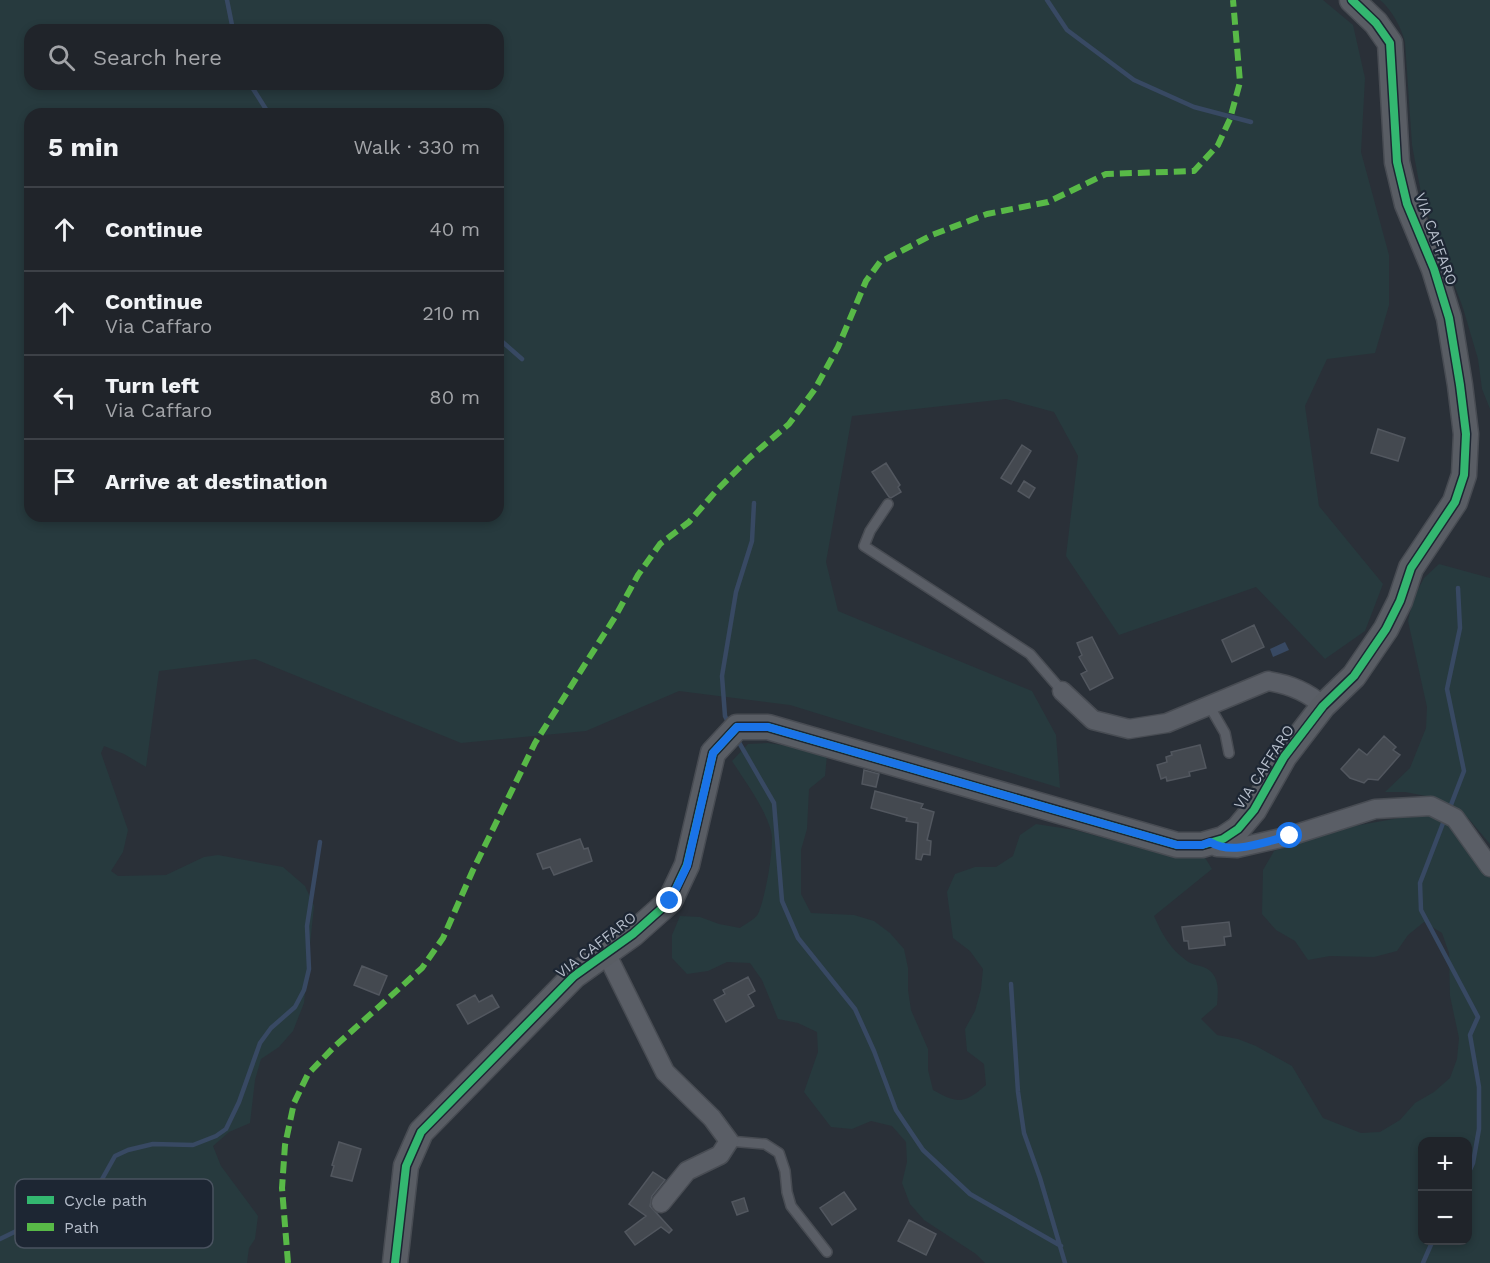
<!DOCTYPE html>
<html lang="en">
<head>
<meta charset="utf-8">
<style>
  body { margin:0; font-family:"Work Sans",sans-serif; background:#282c32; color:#f1f3f6 }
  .controls { position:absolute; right:18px; bottom:18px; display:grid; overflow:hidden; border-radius:12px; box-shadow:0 3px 9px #0003 }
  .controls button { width:54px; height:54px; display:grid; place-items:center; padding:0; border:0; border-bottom:2px solid #3d4147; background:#20242a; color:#f1f3f6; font:30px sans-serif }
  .stop { position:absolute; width:18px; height:18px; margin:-14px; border:4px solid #1a73e8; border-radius:50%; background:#fff }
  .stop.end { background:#1a73e8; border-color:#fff; box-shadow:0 2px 6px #0008 }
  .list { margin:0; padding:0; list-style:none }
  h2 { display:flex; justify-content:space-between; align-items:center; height:78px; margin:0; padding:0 24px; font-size:26px }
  h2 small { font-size:20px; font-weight:400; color:#a2a4a8 }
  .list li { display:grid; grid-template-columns:39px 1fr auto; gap:18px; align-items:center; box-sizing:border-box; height:84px; padding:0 24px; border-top:2px solid #3d4147 }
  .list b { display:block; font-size:22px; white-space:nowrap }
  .list p { margin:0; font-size:20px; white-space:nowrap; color:#a2a4a8 }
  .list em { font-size:20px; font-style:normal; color:#a2a4a8 }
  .icon { flex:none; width:33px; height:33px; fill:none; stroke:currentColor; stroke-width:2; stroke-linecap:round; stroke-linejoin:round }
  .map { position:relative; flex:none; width:1490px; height:1263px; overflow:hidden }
  .search { position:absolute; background:#20242a; box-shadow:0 3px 9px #0003; left:24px; top:24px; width:480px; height:66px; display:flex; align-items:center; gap:15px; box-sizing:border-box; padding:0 21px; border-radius:18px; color:#a2a4a8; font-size:22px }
  .panel { position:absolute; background:#20242a; box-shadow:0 3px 9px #0003; left:24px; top:108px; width:480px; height:414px; border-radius:18px }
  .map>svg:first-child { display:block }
  .green { fill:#273a3e; fill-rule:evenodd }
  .water { fill:#384963 }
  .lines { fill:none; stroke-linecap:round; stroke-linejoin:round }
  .stream { stroke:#384963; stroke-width:4.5 }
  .building { fill:#444950; stroke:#52575f; stroke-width:1.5 }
  .lane-casing { stroke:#484c53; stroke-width:12 }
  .street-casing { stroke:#484c53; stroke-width:21 }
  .secondary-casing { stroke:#484c53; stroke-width:27 }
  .lane { stroke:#5a5e66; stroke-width:9 }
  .street { stroke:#5a5e66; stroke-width:18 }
  .secondary { stroke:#595d64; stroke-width:24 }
  .quiet { stroke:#58b947; stroke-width:6; stroke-dasharray:12 6; stroke-linecap:butt }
  .cycleway-casing { stroke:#1d2633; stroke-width:11 }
  .cycleway { stroke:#33b770; stroke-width:8 }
  .route { stroke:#1a73e8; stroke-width:8 }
  .labels { text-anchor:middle; stroke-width:4.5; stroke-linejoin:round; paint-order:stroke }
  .street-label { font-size:15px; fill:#b4bcc9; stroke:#1d2633 }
  .key { fill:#1d2633; stroke:#4a5360; stroke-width:1.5 }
  .key-label { font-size:16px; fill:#b4bcc9 }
</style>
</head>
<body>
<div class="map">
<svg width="1490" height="1263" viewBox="0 0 1490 1263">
  <rect width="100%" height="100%" fill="#2a3038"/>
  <path class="green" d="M0 0H1323L1353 25 1365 78 1361 152 1389 255V305L1375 353 1327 359 1305 406 1319 506 1383 584 1365 631 1325 659 1256 587 1119 635 1066 556 1078 456 1054 412 1006 399 852 416 826 562 838 611 1032 691 1056 735 1060 788 790 705 679 691 586 731 461 743 255 659 159 671 146 767 124 754 104 746 101 753 128 830 123 852 111 871 118 876 166 875 204 857 218 855 283 867 305 886 314 906 304 1003 293 1031 279 1047 261 1059 255 1080 250 1123 229 1132 213 1146 221 1166 258 1216 255 1239 249 1248 247 1263H0ZM30 30H498V84H30ZM30 114H498V516H30Z
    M1380 0H1490V409L1482 389 1478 359 1463 308 1422 198 1412 145 1405 42C1401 27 1392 10 1380 0Z
    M1439 564 1490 578V844L1468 818 1426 796 1405 792H1385L1410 768 1426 728 1427 707 1408 621 1413 599 1424 578Z
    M768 743 788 746H808L827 755 825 776 809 789 807 829 801 850V894L811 913 854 915 874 921 890 933 904 949 908 968V990L911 1010 928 1049V1070L933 1090C958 1104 964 1104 986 1085L984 1064 967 1051 965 1029 975 1011 981 989 983 969 970 951 953 938 947 892 955 874 975 867H996L1013 856 1020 835 1036 824 1075 830 1167 855 1204 856 1212 869 1154 916C1162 934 1170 949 1187 961 1193 966 1203 965 1209 970 1220 979 1218 992 1217 1005L1201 1019 1217 1035 1238 1039 1256 1046 1292 1066 1323 1118 1361 1133 1380 1132 1400 1120 1415 1103 1434 1092 1450 1078 1457 1059 1459 1038 1450 996 1449 953 1442 933 1424 922 1408 935 1397 951 1374 957 1330 956 1308 960 1295 941 1276 930 1262 914 1263 870 1274 851 1343 828 1427 813 1446 823 1490 877V1263H985L976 1254 924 1220 910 1204 902 1183 907 1162 906 1142 892 1126 871 1121 852 1129 831 1127 804 1092 818 1052 817 1032 798 1023 778 1019 762 980 750 963 727 962 708 971 687 974 672 958V935L680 916 700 917 719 924 740 928C745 924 754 920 758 914 765 899 775 846 771 831 764 806 746 783 732 761L748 744ZM1422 1142H1468V1240H1422Z"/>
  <path class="water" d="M1285 642 1289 650 1273 657 1270 649Z"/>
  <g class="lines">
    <path class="stream" d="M227 0 233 30
      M1047 0 1067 30 1134 80 1194 107 1251 122
      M250 84 269 114
      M498 338 522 359
      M729 724 725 716 722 676 736 592 752 541 754 503
      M737 739 774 803 782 901 798 938 855 1009 874 1051 896 1110 923 1150 970 1194 1061 1246
      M1449 810 1464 771 1447 689 1460 628 1458 588
      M1445 818 1420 883 1421 910 1478 1017 1470 1035 1479 1087V1129L1473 1163 1468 1174
      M1011 984 1018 1092 1024 1133 1040 1178 1065 1263
      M0 1239 47 1216 91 1199 115 1156 128 1150 153 1144 193 1145 216 1136 226 1129 239 1102 260 1043 271 1028 295 1007 304 990 309 969 307 926 320 842
      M1423 1263 1433 1240"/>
  </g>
  <path class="building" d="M1378 429 1405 438 1398 461 1371 453Z
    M1022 445 1031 451 1011 484 1001 478Z
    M886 463 900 485 898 487 901 492 891 498 889 497 872 472Z
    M1024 481 1035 488 1029 498 1018 491Z
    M1254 625 1264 647 1232 662 1222 640Z
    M1092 637 1113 678 1090 690 1081 674 1087 671 1079 657 1082 655 1077 643Z
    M1384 736 1396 747 1393 750 1400 755 1378 780 1368 779 1364 783 1350 778 1341 769 1359 749 1367 755Z
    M1200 745 1206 768 1189 772 1190 776 1167 781 1166 777 1161 779 1157 765 1167 762 1166 757 1172 755 1171 752Z
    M864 770 879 774 876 787 862 784Z
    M875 791 923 804 921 808 934 812 927 840 931 841 930 855 923 854 921 860 916 859 918 823 906 821 907 818 871 808Z
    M580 839 584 849 588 848 592 861 554 875 550 867 543 869 537 854Z
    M1229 922 1231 936 1224 937 1225 945 1189 949 1188 941H1184L1182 927Z
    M362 966 387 976 379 995 354 985Z
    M748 977 755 991 748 995 754 1006 726 1022 714 1000 725 994 723 990Z
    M475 995 479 1002 492 995 499 1007 468 1024 457 1005Z
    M339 1142 361 1149 352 1181 331 1176 334 1166 332 1165Z
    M653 1172 665 1180 652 1196 650 1206 672 1230 669 1233 661 1227 635 1245 625 1232 646 1216 629 1204Z
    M844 1192 856 1209 832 1225 820 1208Z
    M744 1198 748 1211 737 1215 732 1202Z
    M909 1220 936 1234 926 1255 898 1241Z"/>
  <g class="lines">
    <defs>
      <path id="lane" d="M888 504 870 531 864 546 1030 654 1062 691
        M1210 707 1225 733 1229 753
        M729 1141 765 1144 779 1153 785 1171 787 1192 791 1206 827 1252"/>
      <path id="street" d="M1062 691 1093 720 1129 729 1167 723 1268 681C1288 684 1308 692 1323 706
        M1210 842 1217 847 1237 848 1290 836 1375 809 1431 806 1455 818 1490 867
        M606 953 665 1072 712 1118 729 1141 720 1155 687 1171 661 1203"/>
      <path id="secondary" d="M395 1263 406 1166 421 1132 574 976 633 934 670 901 687 865 713 753 737 727H768L1177 845H1202L1223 839 1238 829 1254 810 1284 757 1323 706 1354 676 1386 629 1400 601 1411 568 1455 502 1464 475 1466 434 1460 385 1449 318 1434 269 1407 204 1397 162 1390 43 1376 23 1352 0"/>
    </defs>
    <use href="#lane" class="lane-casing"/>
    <use href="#street" class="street-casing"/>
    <use href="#secondary" class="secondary-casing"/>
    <use href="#lane" class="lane"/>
    <use href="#street" class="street"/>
    <use href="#secondary" class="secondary"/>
    <path class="quiet" d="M288 1263 282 1188 285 1145 294 1103 308 1074 334 1047 422 968 443 938 473 870 535 743 615 617 638 575 660 544 689 522 716 491 749 458 789 424 815 389 838 347 866 281 880 262 932 235 987 214 1048 202 1106 174 1194 171 1218 145 1230 119 1240 82 1233 0"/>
    <defs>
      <path id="cycleway" d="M395 1263 406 1166 421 1132 574 976 633 934 670 901 687 865 713 753 737 727H768L1177 845H1202L1223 839 1238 829 1254 810 1284 757 1323 706 1354 676 1386 629 1400 601 1411 568 1455 502 1464 475 1466 434 1460 385 1449 318 1434 269 1407 204 1397 162 1390 43 1376 23 1352 0"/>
    </defs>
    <use href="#cycleway" class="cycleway-casing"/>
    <use href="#cycleway" class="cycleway"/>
  </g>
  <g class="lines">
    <path class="route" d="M670 901 687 866 713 753 737 727H768L1177 845H1202L1210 842C1233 856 1265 841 1290 836"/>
  </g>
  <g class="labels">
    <g class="street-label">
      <text transform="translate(1436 239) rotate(70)" y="5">VIA CAFFARO</text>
      <text transform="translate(1264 767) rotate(-57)" y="5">VIA CAFFARO</text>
      <text transform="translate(596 945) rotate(-38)" y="5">VIA CAFFARO</text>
    </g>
  </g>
  <rect x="15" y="1179" width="198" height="69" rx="9" class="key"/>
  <rect x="27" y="1196" width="27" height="8" fill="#33b770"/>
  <rect x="27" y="1223" width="27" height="8" fill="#58b947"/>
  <g class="key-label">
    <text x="64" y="1206">Cycle path</text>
    <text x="64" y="1233">Path</text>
  </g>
</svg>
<div class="controls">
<button>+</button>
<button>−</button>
</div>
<div class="stop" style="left:1290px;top:836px"></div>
<div class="stop end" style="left:670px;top:901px"></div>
<div class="search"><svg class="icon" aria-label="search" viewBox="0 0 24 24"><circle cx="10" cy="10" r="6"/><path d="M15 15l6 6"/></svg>Search here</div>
<section class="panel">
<h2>5 min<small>Walk · 330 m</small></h2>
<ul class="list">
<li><svg class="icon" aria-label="ahead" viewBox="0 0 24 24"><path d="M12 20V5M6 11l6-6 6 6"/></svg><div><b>Continue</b></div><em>40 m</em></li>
<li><svg class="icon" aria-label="ahead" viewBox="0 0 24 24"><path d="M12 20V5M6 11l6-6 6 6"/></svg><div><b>Continue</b><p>Via Caffaro</p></div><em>210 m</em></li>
<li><svg class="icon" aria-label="left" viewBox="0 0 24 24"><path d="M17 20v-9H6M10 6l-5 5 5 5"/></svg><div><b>Turn left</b><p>Via Caffaro</p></div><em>80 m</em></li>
<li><svg class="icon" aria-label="arrive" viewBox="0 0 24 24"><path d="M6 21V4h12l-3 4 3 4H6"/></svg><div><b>Arrive at destination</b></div></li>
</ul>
</section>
</div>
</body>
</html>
